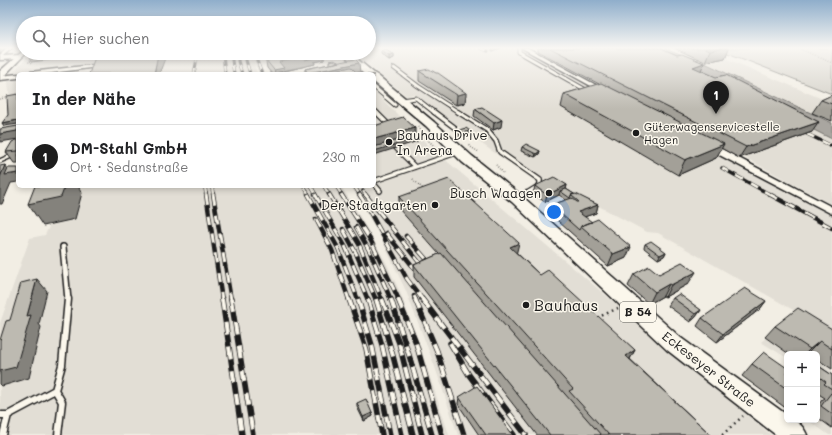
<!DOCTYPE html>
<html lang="de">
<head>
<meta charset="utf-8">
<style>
  body { margin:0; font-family:Mali,sans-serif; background:#f2f2f2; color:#202124 }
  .controls { position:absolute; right:12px; bottom:12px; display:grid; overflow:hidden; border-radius:6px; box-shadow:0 2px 6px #0003 }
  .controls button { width:36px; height:36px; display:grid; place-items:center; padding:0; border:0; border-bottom:1px solid #e0e0e0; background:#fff; color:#202124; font:20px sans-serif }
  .you { position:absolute; left:554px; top:212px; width:14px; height:14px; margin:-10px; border:3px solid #fff; border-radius:50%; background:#1a73e8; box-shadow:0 0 0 6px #1a73e833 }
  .badge { display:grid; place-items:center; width:26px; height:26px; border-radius:50%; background:#1c1c1c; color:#fff; font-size:13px; font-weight:700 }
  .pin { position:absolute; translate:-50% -33px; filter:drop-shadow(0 1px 2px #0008) }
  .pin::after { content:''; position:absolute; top:21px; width:14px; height:12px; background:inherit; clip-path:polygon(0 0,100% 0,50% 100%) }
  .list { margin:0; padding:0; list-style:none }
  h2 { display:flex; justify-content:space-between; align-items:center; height:52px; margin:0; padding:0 16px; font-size:17px }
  h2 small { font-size:13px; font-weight:400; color:#757577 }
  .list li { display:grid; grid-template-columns:26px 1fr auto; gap:12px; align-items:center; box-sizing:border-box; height:64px; padding:0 16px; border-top:1px solid #e0e0e0 }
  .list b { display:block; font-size:15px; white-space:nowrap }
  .list p { margin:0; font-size:13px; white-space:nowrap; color:#757577 }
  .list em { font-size:13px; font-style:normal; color:#757577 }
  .icon { flex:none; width:22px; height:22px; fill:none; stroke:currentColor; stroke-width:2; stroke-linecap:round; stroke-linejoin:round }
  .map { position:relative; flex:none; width:832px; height:435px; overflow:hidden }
  .search { position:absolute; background:#fff; box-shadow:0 2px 6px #0003; left:16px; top:16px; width:360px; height:44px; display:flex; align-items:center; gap:10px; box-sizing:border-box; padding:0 14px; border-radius:22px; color:#757577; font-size:15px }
  .panel { position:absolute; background:#fff; box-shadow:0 2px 6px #0003; left:16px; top:72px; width:360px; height:116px; border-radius:6px }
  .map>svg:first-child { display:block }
  .built { fill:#e2ded5 }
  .green { fill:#d2cfc6; stroke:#777671 }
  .water { fill:#a9a6a0; stroke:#716f6b }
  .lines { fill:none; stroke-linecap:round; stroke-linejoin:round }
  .service-far3-casing { stroke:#1c1c1c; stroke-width:5 }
  .service-far2-casing { stroke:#1c1c1c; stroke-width:6 }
  .service-far1-casing { stroke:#1c1c1c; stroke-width:8 }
  .service-casing { stroke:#1c1c1c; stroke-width:9 }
  .minor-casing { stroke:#1c1c1c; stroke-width:3 }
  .tertiary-casing { stroke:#1c1c1c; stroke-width:3 }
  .primary-casing { stroke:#1c1c1c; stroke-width:3 }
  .path-far1 { stroke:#1c1c1c; stroke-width:1.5; stroke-dasharray:0.5 2; stroke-linecap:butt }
  .path { stroke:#1c1c1c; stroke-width:2.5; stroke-dasharray:1.5 4; stroke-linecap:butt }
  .service-far3 { stroke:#fbf7ec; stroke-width:3 }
  .service-far2 { stroke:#fbf7ec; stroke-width:3.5 }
  .service-far1 { stroke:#fbf7ec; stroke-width:5 }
  .service { stroke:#fbf7ec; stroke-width:6 }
  .minor { fill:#fbf7ec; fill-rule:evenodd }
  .tertiary { fill:#fbf7ec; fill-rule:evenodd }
  .primary { fill:#fbf7ec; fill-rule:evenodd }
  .rail-far3-casing { stroke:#1c1c1c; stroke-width:3 }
  .rail-far2-casing { stroke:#1c1c1c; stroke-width:3.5 }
  .rail-far1-casing { stroke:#1c1c1c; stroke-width:4.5 }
  .rail-casing { stroke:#1c1c1c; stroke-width:5.5 }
  .rail-far3 { stroke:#fbf7ec; stroke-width:2; stroke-dasharray:6; stroke-linecap:butt }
  .rail-far2 { stroke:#fbf7ec; stroke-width:2.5; stroke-dasharray:8; stroke-linecap:butt }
  .rail-far1 { stroke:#fbf7ec; stroke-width:3; stroke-dasharray:10; stroke-linecap:butt }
  .rail { stroke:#fbf7ec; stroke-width:4; stroke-dasharray:12; stroke-linecap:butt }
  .wall { fill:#a3a098; stroke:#1c1c1c }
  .shaded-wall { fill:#84827c; stroke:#1c1c1c }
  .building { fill:#bdbab1; stroke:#1c1c1c }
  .poi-dot { fill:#1c1c1c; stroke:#fbf7ec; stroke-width:1.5 }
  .labels { text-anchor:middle; stroke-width:3; stroke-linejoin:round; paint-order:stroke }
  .far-poi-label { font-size:11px; fill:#1c1c1c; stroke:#fbf7ec; text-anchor:start }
  .shield { fill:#fbf7ec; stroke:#5f5e5a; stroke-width:1 }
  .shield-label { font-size:12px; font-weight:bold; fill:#1c1c1c }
  .poi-label { font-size:13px; fill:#1c1c1c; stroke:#fbf7ec; text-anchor:end }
  .street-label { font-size:13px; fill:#1c1c1c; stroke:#fbf7ec }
  .near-poi-label { font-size:16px; fill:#1c1c1c; stroke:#fbf7ec; text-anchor:start }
</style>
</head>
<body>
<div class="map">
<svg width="832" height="435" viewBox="0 0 832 435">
  <rect width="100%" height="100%" fill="#f2eee4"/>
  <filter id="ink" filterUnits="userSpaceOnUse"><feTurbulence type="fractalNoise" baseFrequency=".025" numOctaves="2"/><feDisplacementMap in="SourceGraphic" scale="8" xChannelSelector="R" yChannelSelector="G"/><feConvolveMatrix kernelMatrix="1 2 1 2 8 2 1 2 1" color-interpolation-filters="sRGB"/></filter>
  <g filter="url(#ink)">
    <path class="built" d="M369 48H520L602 94 832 215V330L795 311 658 233 647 232 578 195 552 184 534 181V178L489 149 414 94 407 96 353 53H369Z
      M540 48 700 73 832 139V205L744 157 739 158 538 51Z
      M674 48H701L832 103V123Z
      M37 53H101L94 74H18V124L4 126 11 118 8 81 12 72 31 54Z
      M109 53H260L261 56 257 57 264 74H260L254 63 257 74H96Z
      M374 91 429 146 771 435H458L435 367 406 291 381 238 351 186H374Z
      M69 186H341L354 206 386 262 400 292 421 349 449 435H0V323L30 238 45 235Z
      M787 320 832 340V435H829L807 420H817V354H787V358L761 342Z"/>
    <path class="green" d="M715 48H832V94Z"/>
    <path class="water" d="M646 48H665L709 65 832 123V139L700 73Z"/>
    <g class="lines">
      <defs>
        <path id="service-far3" d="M519 48V52L586 90
          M394 68 418 86 460 113
          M374 87 395 105
          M402 100 416 98 435 113
          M374 110 377 113"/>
        <path id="service-far2" d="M376 112 390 126
          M434 112 454 127
          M458 112 487 130 496 141 500 152 540 180V185L524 195
          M396 148 415 167
          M0 161 18 153
          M374 181 459 152
          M374 184 380 191"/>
        <path id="service-far1" d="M517 199 526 194
          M63 247 68 300"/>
        <path id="service" d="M55 390 62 402 58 435
          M0 415H8L55 390 62 365 68 299
          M3 435 8 415"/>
        <path id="minor" d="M6 48H12L3 56 19 55 22 57 19 59 0 60V53Z
          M522 48H528L607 91 602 92Z
          M101 53H107L97 67 44 74H27L30 72 93 65Z
          M18 74V78L0 80V76Z
          M706 144H712L832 207V214L706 148Z"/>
        <path id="tertiary" d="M23 51V53H26L25 54 3 77H0V71Z"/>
        <path id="primary" d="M341 53H350L375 74 377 75 434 122 472 156 522 196 681 338 787 415V420C798 420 803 426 807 435H776L667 350 512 202 462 162 426 126 374 82V74H364Z"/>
      </defs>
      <use href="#service-far3" class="service-far3-casing"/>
      <use href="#service-far2" class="service-far2-casing"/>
      <use href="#service-far1" class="service-far1-casing"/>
      <use href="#service" class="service-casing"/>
      <use href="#minor" class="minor-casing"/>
      <use href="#tertiary" class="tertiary-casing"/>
      <use href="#primary" class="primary-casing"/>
      <path class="path-far1" d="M798 48 832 63
        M31 60 29 62 32 63
        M0 99 9 97
        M419 127 423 135 440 152
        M469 146 479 152
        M496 165 504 174
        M413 179 424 190"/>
      <path class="path" d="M597 318 618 308
        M722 435 743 416"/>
      <use href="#service-far3" class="service-far3"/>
      <use href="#service-far2" class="service-far2"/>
      <use href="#service-far1" class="service-far1"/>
      <use href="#service" class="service"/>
      <use href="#minor" class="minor"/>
      <use href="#tertiary" class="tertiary"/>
      <use href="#primary" class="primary"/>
      <defs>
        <path id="rail-far3" d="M481 48 488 51
          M223 53 225 74
          M231 53 234 74
          M239 53 238 61 242 74
          M247 53 246 60 250 74
          M254 53 262 74
          M194 74 198 53"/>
        <path id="rail-far2" d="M807 134 832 146
          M722 168 771 195
          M205 186 206 195
          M212 186 213 195
          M304 186 309 195
          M311 186 316 195
          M324 186 329 195
          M336 186 342 195
          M354 186 360 195
          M363 191 366 195"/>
        <path id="rail-far1" d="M206 194 222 300
          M213 194 231 300
          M308 194 338 248 358 300
          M315 194 345 246 368 300
          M329 194 359 244 382 300
          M341 194 371 241 399 300
          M359 194 370 211
          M365 194 426 271
          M769 194 832 228
          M367 207 407 279 423 300
          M316 219 332 250 349 300
          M356 227 370 252 391 300
          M343 229 356 253 376 300
          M386 233 419 274
          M406 236 434 268
          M414 296 416 300"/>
        <path id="rail" d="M222 299 242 435
          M231 299 253 435
          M349 299 366 348 382 435
          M358 299 372 345 390 435
          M368 299 382 345 402 435
          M376 299 393 356 413 435
          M382 299 399 343 422 435
          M391 299 409 355 432 435
          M398 299 416 343 442 435
          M415 299 437 351 464 435
          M422 299 526 435
          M450 343 469 375 514 435"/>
      </defs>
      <use href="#rail-far3" class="rail-far3-casing"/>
      <use href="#rail-far2" class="rail-far2-casing"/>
      <use href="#rail-far1" class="rail-far1-casing"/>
      <use href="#rail" class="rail-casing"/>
      <use href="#rail-far3" class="rail-far3"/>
      <use href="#rail-far2" class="rail-far2"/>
      <use href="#rail-far1" class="rail-far1"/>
      <use href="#rail" class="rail"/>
    </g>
    <path class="wall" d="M538 48H661L677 55 704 63 701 70 812 132 739 158 721 148 716 158 678 175 561 107 564 94 599 84 538 51Z
      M674 48H729L725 58 705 62Z
      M381 51 394 55V58L389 60 381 54Z
      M262 53H325V56H324V60L314 62 315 64 285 71 287 74H272L267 68 266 62 263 59Z
      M329 61 338 62 360 72 357 73 358 74H297L305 72V69L329 64Z
      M419 71 466 93 465 103 456 105 419 81Z
      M832 95V121L812 113 821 100Z
      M475 109 501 127 493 130 474 116Z
      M457 132 470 135 460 138 457 136Z
      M18 140V163H14L6 152Z
      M522 147 540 151 539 154 535 157 521 151Z
      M567 185 566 189 574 194 598 205 596 213 584 217 626 258 608 266 549 213 551 205 566 200 559 195 545 202 533 194 535 186Z
      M399 197 517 253 540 275 635 350 630 359 711 435H537L414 277V265L439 254 399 209Z
      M645 244 666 252 664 256 658 259 644 248Z
      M634 274H659L688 284 665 297 663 296 649 304 628 286Z
      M673 298 701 310 695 318 690 322 668 306Z
      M766 301 760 309 717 342 697 326 702 318Z
      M775 326 832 329V369L817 359V354H810L808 353 807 354H789L765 337Z
      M752 364 786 367 787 366V409L742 376Z
      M817 365 832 375V428L817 417V407L822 400 825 398 817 393Z
      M459 397 513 435H479L458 404Z
      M357 403 372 413 373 416 364 421 357 407Z"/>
    <path class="shaded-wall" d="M1 48H4L5 50 0 54V49Z
      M492 48H501L492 51Z
      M721 48H729L725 58 705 62 710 50Z
      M78 53H90L88 55 31 62 29 58Z
      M160 53H167L161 69 159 74H154L157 59Z
      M282 53H325V56H324V60L314 62 315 64 275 73 274 70 279 62Z
      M394 55V58L389 60V56Z
      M359 63 360 72 350 74H308V73Z
      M704 63 700 73 693 67Z
      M466 93 465 103 456 105 457 95Z
      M18 120V124L4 126 2 123Z
      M502 120 501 127 493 130 494 123Z
      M819 122 812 132 739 158 746 147Z
      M415 128V138H418V141L374 155V139Z
      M18 130V139L0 142V134Z
      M470 131V135L460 138V134Z
      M724 144 716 158 678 175 685 160Z
      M540 151 539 154 535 157 536 154Z
      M5 165 12 174 18 173V182L11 183 2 204H0V177Z
      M567 185 565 193 560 191 559 195 545 202 547 195Z
      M65 186H78L82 193 75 219 43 226 28 204Z
      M598 205 596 213 575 220 578 212Z
      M519 243 516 255 510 247Z
      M631 247 626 258 608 266 613 254Z
      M666 252 664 256 658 259 660 255Z
      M696 272 688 284 665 297 671 285Z
      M37 279 47 291 39 324 41 327 29 378 2 386 0 384V371L27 316Z
      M669 284 663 296 649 304 655 292Z
      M766 301 760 309 717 342 723 334Z
      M701 310 695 318 690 322 695 314Z
      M820 341 807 354H805L810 349Z
      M635 350 628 362 626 356Z
      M372 413 373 416 364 421 363 417Z"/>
    <path class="building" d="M550 48H661L677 55 682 54 704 63 693 67 716 77 726 75 819 122 746 147Z
      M705 48H721L710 50Z
      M386 50 394 55 389 56 381 51Z
      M34 53H78L29 58Z
      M98 53H160L157 59 154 74H89L95 57Z
      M264 53H300L304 57 279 62 284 68 274 70 265 59 268 58Z
      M309 53H323V54L311 56 314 58 305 60 304 57 301 55Z
      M355 59 359 63 308 73 305 69Z
      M334 60 338 62 332 64 329 61Z
      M351 67 358 74H318Z
      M429 69 436 73H438L466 93 457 95 419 71Z
      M285 71 287 74H276L275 73Z
      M305 72 307 74H297Z
      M601 83 724 144 685 160 564 94Z
      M18 94V120L2 123 8 115 7 96Z
      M832 95V104L821 100Z
      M482 107 502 120 494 123 475 109Z
      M403 117 415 128 374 139V126Z
      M18 126 17 131 0 134V129Z
      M466 128 470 131 460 134 457 132 459 130Z
      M415 135 418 138 374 151V147Z
      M16 140H18V151L6 152 12 142Z
      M526 144 540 151 536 154 522 147Z
      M5 165 0 177V166Z
      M8 168H18V173L5 175Z
      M554 177 567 185 547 195 535 186Z
      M449 179 519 243 510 247 540 275 548 270 635 350 626 356 711 435H609L569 391 573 389 399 197Z
      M35 186H65L61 197 28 204Z
      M566 189 574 194 571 195 570 198 560 191Z
      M576 194 598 205 578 212 592 222 581 226 579 230 551 205 572 198 577 202H579L571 195Z
      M598 219 631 247 613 254 581 226Z
      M651 241 666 252 660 255 645 244Z
      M441 253 601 435H550L414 265Z
      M682 262 696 272 671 285 669 284 655 292 634 274 649 266 659 274Z
      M37 279 27 316 31 315 16 367 0 371V340L6 321 10 320 21 283Z
      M745 288 766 301 723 334 702 318Z
      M679 294 701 310 695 314 673 298Z
      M798 308 832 329V349L820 341 810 349 775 326Z
      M764 352 787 368V389L752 364Z
      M817 365 832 375V389L824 384 826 382 817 375Z
      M477 386 513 435H486L459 397Z
      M831 393H832V414L821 406Z
      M366 399 372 413 363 417 357 403Z"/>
  </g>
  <linearGradient id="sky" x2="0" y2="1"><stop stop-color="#8faecb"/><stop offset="0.44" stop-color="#f9f7f3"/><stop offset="1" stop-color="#f9f7f3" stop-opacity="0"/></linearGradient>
  <rect width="832" height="109" fill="url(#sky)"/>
  <g class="poi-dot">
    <circle cx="636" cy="133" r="4"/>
    <circle cx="389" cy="142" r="4"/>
    <circle cx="549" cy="193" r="4"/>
    <circle cx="435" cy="205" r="4"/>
    <circle cx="526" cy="305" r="4"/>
  </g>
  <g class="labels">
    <g class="far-poi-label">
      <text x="644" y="131">Güterwagenservicestelle<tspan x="644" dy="13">Hagen</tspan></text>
    </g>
    <rect class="shield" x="620" y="302" width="36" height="20" rx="3"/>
    <g class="shield-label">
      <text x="638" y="316">B 54</text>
    </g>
    <g class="poi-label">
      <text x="397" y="140" text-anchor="start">Bauhaus Drive<tspan x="397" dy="15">In Arena</tspan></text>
      <text x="541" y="198">Busch Waagen</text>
      <text x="427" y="210">Der Stadtgarten</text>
    </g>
    <g class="street-label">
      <text transform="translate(709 369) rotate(38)" y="5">Eckeseyer Straße</text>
    </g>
    <g class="near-poi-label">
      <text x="534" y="311">Bauhaus</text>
    </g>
  </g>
</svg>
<div class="controls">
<button>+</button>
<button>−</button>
</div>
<div class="you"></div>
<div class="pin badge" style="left:716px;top:114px">1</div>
<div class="search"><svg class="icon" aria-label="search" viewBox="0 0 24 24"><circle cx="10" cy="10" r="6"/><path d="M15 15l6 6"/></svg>Hier suchen</div>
<section class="panel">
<h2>In der Nähe<small></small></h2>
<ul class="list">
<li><span class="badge">1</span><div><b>DM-Stahl GmbH</b><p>Ort · Sedanstraße</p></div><em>230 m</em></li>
</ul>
</section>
</div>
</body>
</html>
